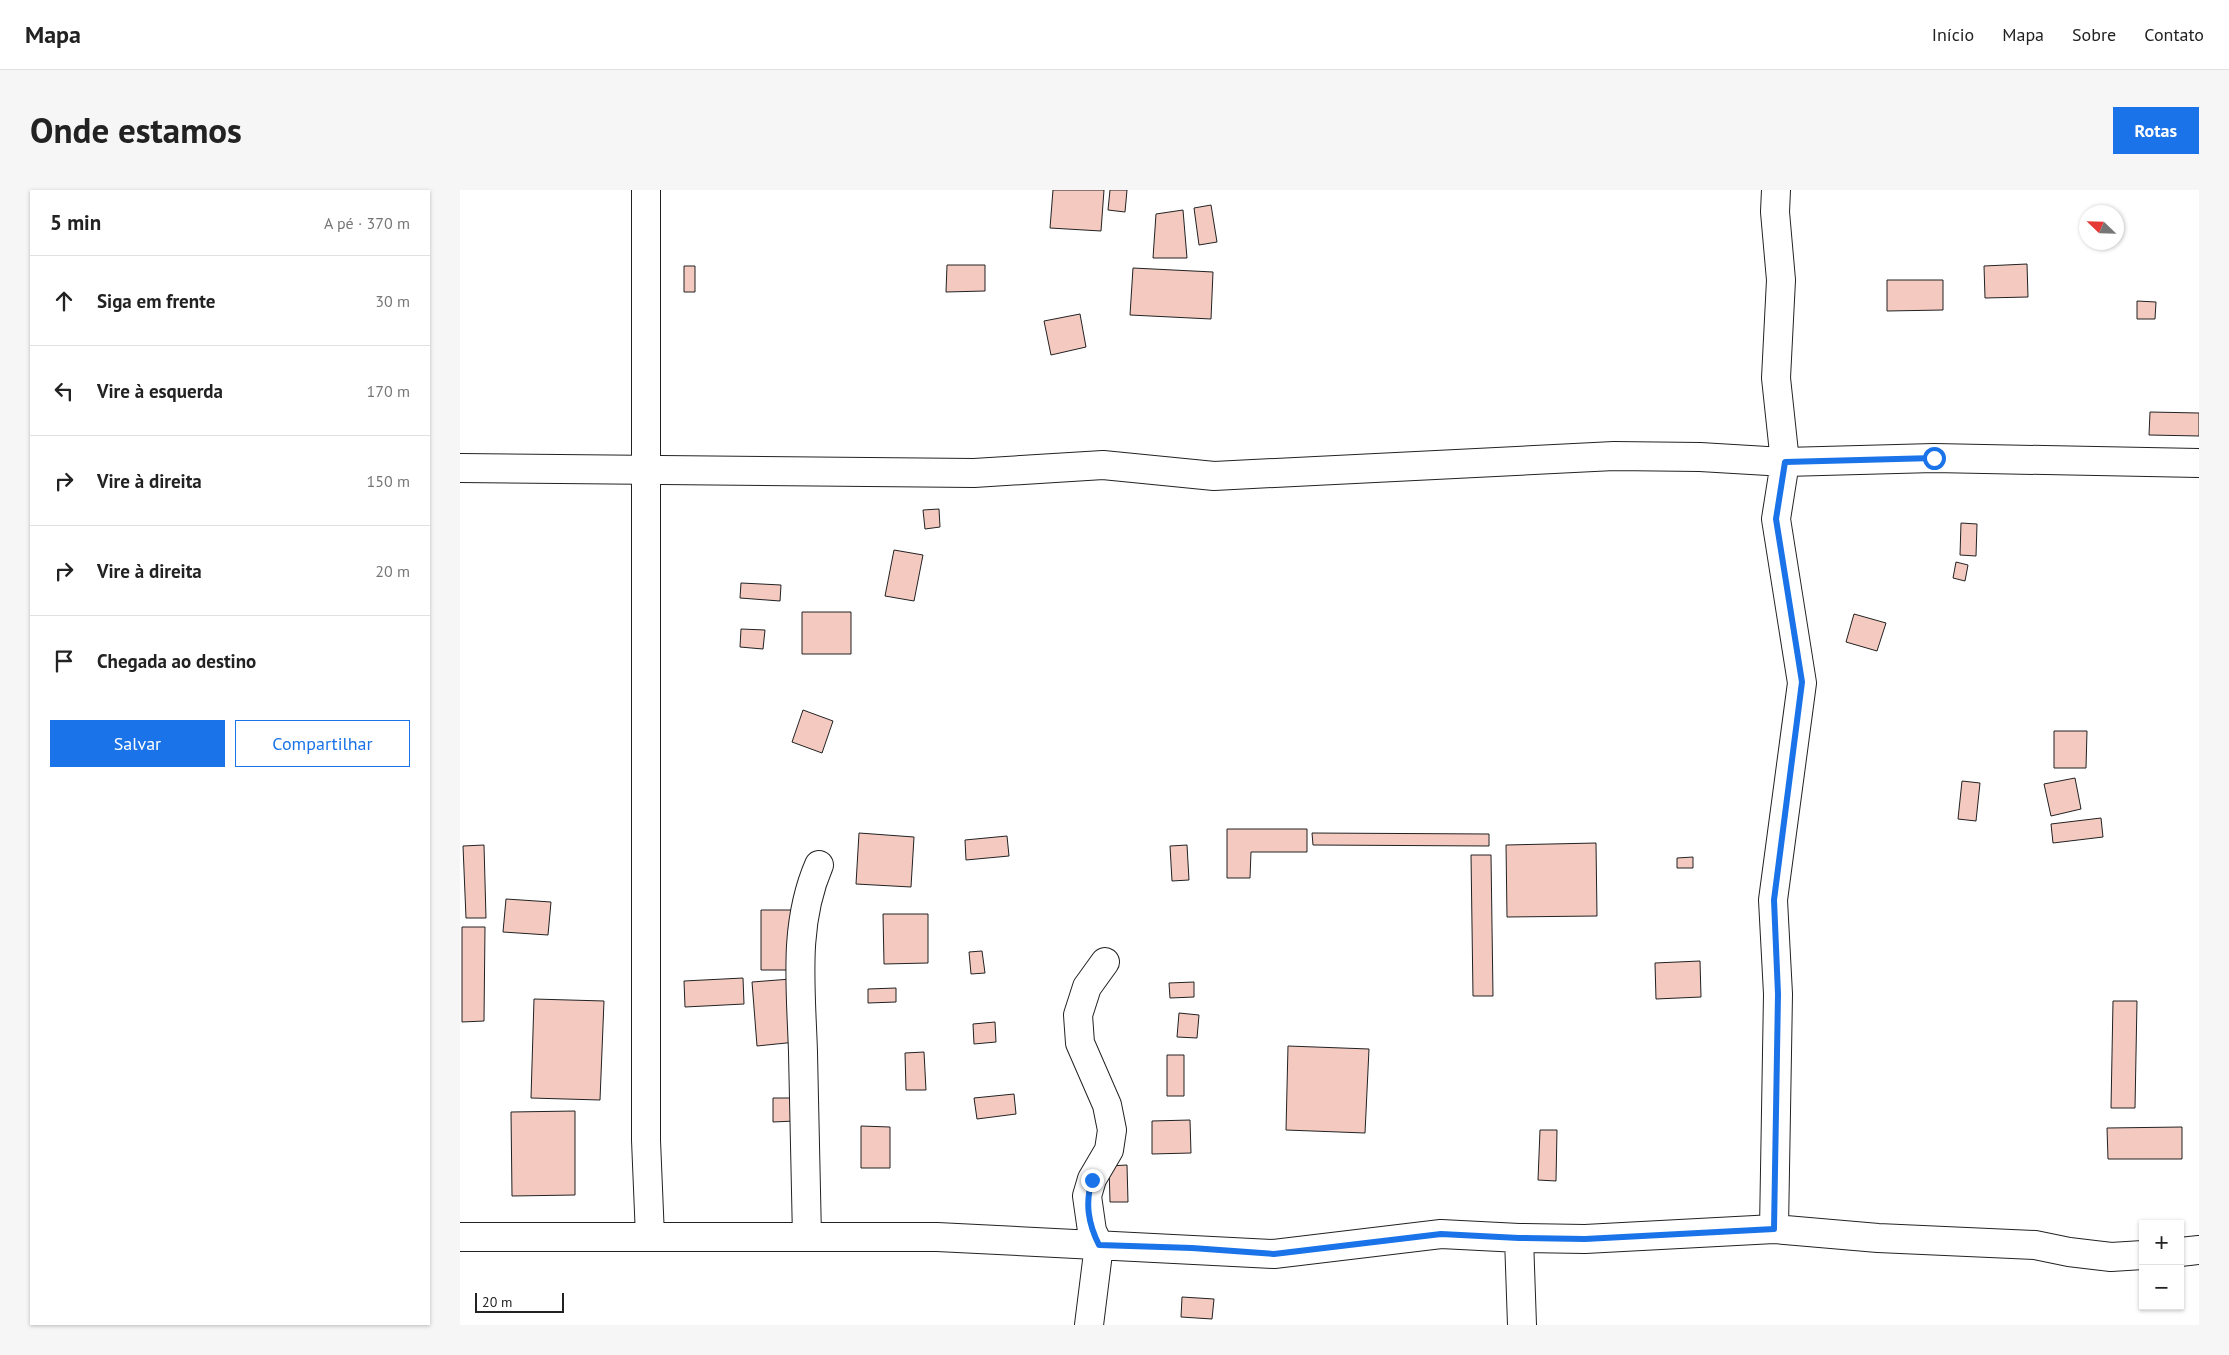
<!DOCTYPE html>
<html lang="pt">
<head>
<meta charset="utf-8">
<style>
  body { margin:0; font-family:"PT Sans",sans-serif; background:#f6f6f6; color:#222 }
  .controls { position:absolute; right:15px; bottom:15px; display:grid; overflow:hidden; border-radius:0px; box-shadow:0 1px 4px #0004 }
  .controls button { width:45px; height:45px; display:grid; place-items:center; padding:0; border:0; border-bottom:1px solid #e0e0e0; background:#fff; color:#222; font:25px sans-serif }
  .compass { position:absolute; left:1619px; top:15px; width:45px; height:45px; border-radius:50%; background:#fff; box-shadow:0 1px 4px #0004; rotate:293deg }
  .scale { position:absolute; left:15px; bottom:12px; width:89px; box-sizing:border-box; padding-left:5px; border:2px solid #222; border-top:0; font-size:14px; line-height:18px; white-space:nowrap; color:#222; -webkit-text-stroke:4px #fff; paint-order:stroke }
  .stop { position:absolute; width:15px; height:15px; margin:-11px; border:4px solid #1a73e8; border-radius:50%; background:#fff }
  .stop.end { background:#1a73e8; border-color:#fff; box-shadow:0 1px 5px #0008 }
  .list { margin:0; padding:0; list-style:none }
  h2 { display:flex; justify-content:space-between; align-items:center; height:65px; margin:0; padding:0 20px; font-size:21px }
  h2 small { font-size:16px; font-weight:400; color:#767676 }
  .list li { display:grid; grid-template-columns:32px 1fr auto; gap:15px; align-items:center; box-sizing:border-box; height:90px; padding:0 20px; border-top:1px solid #e0e0e0 }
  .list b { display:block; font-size:19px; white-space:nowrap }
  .list em { font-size:16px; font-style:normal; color:#767676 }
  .actions { display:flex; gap:10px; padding:15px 20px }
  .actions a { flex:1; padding:11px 0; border:1px solid #1a73e8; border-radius:0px; text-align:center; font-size:18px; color:#1a73e8 }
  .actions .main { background:#1a73e8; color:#fff }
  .icon { flex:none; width:28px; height:28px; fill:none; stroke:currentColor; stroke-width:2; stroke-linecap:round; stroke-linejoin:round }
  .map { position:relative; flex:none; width:1739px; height:1135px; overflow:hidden; border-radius:0px }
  header { display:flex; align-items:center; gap:30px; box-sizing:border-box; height:70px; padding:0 25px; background:#fff; border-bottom:1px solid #e0e0e0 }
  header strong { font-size:24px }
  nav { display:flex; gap:28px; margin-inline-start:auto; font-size:18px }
  .intro { display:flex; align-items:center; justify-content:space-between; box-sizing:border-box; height:120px; padding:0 30px }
  h1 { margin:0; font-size:35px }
  .button { padding:12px 22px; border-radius:0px; background:#1a73e8; color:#fff; font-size:18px; font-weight:700 }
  main { display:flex; gap:30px; padding:0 30px }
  aside { flex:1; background:#fff; border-radius:0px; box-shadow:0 1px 4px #0004 }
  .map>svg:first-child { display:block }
  .building { fill:#f3c9c0; stroke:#222 }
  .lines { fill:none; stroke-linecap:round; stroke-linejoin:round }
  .minor-casing { stroke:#222; stroke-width:30 }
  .minor { stroke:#fff; stroke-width:28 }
  .route { stroke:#1a73e8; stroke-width:6 }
</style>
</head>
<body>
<header>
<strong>Mapa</strong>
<nav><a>Início</a><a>Mapa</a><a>Sobre</a><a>Contato</a></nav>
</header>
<div class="intro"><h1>Onde estamos</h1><a class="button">Rotas</a></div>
<main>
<aside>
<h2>5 min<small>A pé · 370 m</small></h2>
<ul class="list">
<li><svg class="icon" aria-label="ahead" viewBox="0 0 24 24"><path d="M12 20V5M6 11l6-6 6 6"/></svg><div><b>Siga em frente</b></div><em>30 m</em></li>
<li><svg class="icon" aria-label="left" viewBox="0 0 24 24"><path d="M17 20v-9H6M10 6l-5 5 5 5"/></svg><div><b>Vire à esquerda</b></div><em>170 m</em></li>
<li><svg class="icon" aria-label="right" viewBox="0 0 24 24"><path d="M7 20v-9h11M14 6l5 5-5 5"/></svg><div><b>Vire à direita</b></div><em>150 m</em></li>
<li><svg class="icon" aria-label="right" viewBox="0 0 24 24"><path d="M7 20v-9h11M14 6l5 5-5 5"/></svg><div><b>Vire à direita</b></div><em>20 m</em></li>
<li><svg class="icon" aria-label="arrive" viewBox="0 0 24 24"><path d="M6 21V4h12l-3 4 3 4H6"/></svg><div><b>Chegada ao destino</b></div></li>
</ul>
<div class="actions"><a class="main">Salvar</a><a>Compartilhar</a></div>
</aside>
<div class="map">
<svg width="1739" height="1135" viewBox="0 0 1739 1135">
  <rect width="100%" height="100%" fill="#fff"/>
  <path class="building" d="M593 0H644L641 41 590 38Z
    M650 0H667L665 22 648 20Z
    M751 15 757 52 739 55 734 18Z
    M723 20 727 68H693L696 24Z
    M1567 74 1568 107 1525 108 1524 76Z
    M487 75H525V101L486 102Z
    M224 76H235V102H224Z
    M673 78 753 82 751 129 670 125Z
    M1427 90H1483V120L1427 121Z
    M1677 111 1696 112 1695 129H1677Z
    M620 124 626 157 591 165 584 131Z
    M1690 222 1739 223V246L1689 245Z
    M479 319 480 337 465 339 463 320Z
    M1501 333 1517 334 1516 366 1500 365Z
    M434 360 463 365 454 411 425 406Z
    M1496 372 1508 375 1505 391 1493 388Z
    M281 393 321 395 320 411 280 408Z
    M342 422H391V464H342Z
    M1394 424 1426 433 1417 461 1386 452Z
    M281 439 305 440 303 459 280 457Z
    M343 520 373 531 362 563 332 552Z
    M1594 541H1627L1626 578H1594Z
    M1615 588 1621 619 1591 626 1584 594Z
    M1502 591 1520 593 1516 631 1498 629Z
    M1641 628 1643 647 1593 653 1591 634Z
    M767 639H847V662H791L790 688H767Z
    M399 643 454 647 451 697 396 694Z
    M852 643 1029 644V656L853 655Z
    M547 646 549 666 506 670 505 650Z
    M1136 653 1137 726 1047 727 1046 655Z
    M24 655 26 728H6L3 656Z
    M727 655 729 690 712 691 710 656Z
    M1011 665H1031L1033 806H1013Z
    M1233 667V678H1217V668Z
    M46 709 91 712 88 745 43 742Z
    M301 720H337V780H301Z
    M423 724H468V773L424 774Z
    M2 737H25L24 831 2 832Z
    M522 761 525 783 511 784 509 762Z
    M1240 771 1241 807 1196 809 1195 773Z
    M283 788 284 814 225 817 224 791Z
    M331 789 336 852 297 856 292 792Z
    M734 792V807L710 808 709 793Z
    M436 798V812L408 813V799Z
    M74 809 144 811 140 910 71 908Z
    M1653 811H1677L1675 918H1651Z
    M719 823 739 825 737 848 717 847Z
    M535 832 536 852 514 854 513 834Z
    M828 856 909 859 905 943 826 940Z
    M464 862 466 900H446L445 863Z
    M707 865H724V906H707Z
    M554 904 556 924 517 929 514 908Z
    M313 908H334L335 931 313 932Z
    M115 921V1005L52 1006 51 922Z
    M730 930 731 963 692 964V931Z
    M401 936 430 937V978H401Z
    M1722 937V969H1648L1647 938Z
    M1080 940H1097L1096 991 1078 990Z
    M667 975 668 1012H650L649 976Z
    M722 1107 754 1109 752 1129 721 1127Z"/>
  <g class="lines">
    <defs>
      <path id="minor" d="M186 0V950L190 1047H477L814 1064 981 1044 1059 1048 1125 1049 1314 1039 1418 1048 1575 1055 1609 1062 1651 1067 1683 1065
        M0 278 514 283 643 275 754 286 1154 266 1240 267 1325 272 1474 268 1739 273
        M1314 1039 1318 804 1313 710 1342 493 1316 329 1325 272 1316 188 1321 90 1315 22 1316 0
        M0 1047H190
        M347 1047C346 986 344 924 343 862 341 798 333 735 359 675
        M1059 1048 1062 1135
        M1720 1062 1739 1060
        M629 1135 639 1055 632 1041 627 1006 632 989 649 960 652 940 647 915 620 853 618 825 627 797 645 772"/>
    </defs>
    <use href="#minor" class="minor-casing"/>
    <use href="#minor" class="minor"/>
  </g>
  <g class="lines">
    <path class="route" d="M632 990C625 1013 628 1033 639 1055L732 1058 814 1064 981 1044 1059 1048 1125 1049 1314 1039 1318 804 1314 710 1342 492 1316 329 1325 272 1474 268"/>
  </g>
</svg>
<div class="controls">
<button>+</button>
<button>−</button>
</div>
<svg class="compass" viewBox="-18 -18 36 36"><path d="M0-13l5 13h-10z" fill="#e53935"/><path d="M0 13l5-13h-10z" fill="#767676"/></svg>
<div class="scale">20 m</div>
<div class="stop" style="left:1474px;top:268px"></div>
<div class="stop end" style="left:632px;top:990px"></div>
</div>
</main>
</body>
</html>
